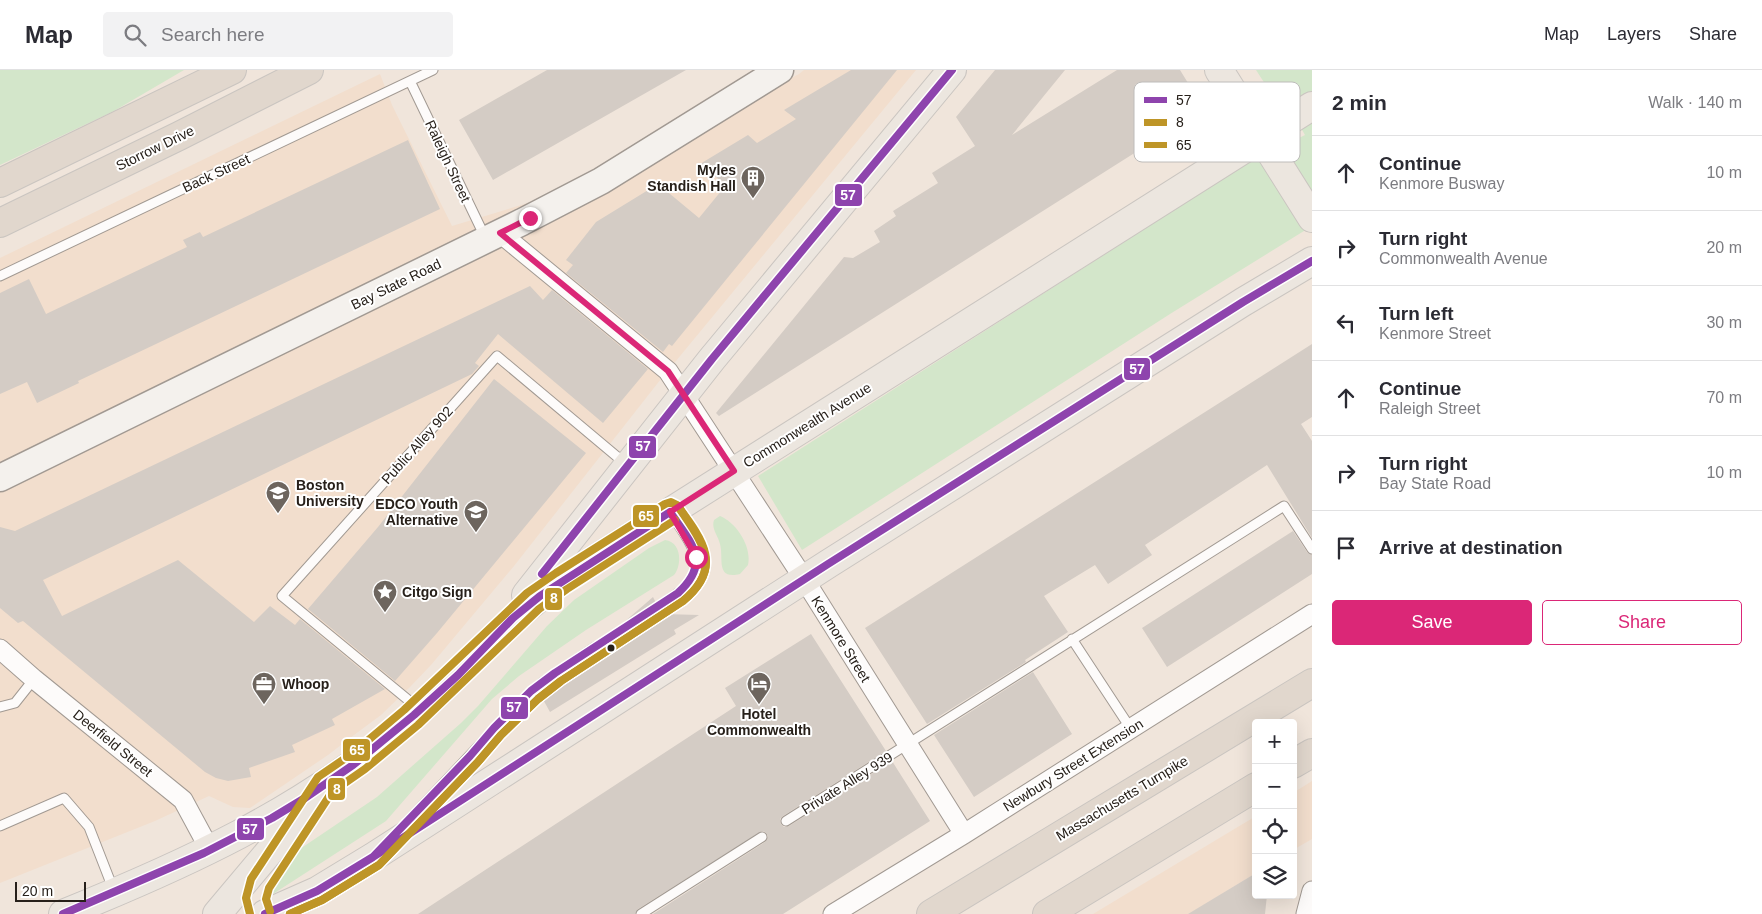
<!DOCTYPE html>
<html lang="en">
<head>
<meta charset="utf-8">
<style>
  body { margin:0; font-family:Arial,sans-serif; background:#f2f2f3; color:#2b2b33 }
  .controls { position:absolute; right:15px; bottom:15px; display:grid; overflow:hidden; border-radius:5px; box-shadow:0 5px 20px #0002 }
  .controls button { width:45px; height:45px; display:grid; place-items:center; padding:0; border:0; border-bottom:1px solid #e1e1e2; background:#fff; color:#2b2b33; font:25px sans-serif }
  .scale { position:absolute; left:15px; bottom:12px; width:71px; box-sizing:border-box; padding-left:5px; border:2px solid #27201a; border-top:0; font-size:14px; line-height:18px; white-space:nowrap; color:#27201a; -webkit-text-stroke:4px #fff; paint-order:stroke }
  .stop { position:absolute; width:15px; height:15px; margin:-11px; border:4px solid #db2777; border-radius:50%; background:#fff }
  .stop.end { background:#db2777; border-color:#fff; box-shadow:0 1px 5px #0008 }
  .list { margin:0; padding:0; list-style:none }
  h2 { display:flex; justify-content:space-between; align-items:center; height:65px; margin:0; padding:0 20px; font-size:21px }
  h2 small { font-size:16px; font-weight:400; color:#7c7c81 }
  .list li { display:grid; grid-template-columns:32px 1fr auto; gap:15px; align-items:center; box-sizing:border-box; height:75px; padding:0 20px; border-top:1px solid #e1e1e2 }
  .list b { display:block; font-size:19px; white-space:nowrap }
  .list p { margin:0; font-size:16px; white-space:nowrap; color:#7c7c81 }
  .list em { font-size:16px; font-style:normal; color:#7c7c81 }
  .actions { display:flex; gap:10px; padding:15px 20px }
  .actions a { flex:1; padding:11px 0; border:1px solid #db2777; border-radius:5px; text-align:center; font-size:18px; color:#db2777 }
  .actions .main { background:#db2777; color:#fff }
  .icon { flex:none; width:28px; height:28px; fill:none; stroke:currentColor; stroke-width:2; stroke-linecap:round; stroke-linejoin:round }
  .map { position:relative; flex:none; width:1312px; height:844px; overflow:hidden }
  header { display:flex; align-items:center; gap:30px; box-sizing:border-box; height:70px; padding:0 25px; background:#fff; border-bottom:1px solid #e1e1e2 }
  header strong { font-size:24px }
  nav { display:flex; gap:28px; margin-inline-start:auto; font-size:18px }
  .search { width:350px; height:45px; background:#f2f2f3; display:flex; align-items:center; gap:12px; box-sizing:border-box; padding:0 18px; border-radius:5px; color:#7c7c81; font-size:19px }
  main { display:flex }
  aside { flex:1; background:#fff }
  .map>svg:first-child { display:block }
  .built { fill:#f2decd }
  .green { fill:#d3e6ca }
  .building { fill:#d4ccc5 }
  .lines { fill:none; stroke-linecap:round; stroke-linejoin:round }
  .lane-casing { stroke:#a19992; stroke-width:11 }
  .street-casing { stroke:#a19992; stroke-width:21 }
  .secondary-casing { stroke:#a19992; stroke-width:29 }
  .primary-casing { stroke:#cac5c0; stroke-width:30 }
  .highway-casing { stroke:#cac5c0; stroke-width:30 }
  .lane { stroke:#fdfbfa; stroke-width:9 }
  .street { stroke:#fdfbfa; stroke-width:19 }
  .secondary { stroke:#f4f1ed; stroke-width:26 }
  .primary { stroke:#ece6df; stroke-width:28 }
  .highway { stroke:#e1d7cd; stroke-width:28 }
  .bus-1-casing { stroke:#fff; stroke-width:11 }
  .bus-2-casing { stroke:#fff; stroke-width:11 }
  .bus-3-casing { stroke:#fff; stroke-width:11 }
  .bus-1 { stroke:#8e44ad; stroke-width:8 }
  .bus-2 { stroke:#be9527; stroke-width:8 }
  .bus-3 { stroke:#be9527; stroke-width:8 }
  .route { stroke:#db2777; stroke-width:6 }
  .bus-dot { fill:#27201a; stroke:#fff; stroke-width:2 }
  .labels { text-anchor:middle; stroke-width:4; stroke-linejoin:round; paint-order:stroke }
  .street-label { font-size:14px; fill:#27201a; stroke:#fff }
  .poi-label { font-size:14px; font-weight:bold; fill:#27201a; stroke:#fff; text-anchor:start }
  .key { fill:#fff; stroke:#bebcba; stroke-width:1 }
  .key-label { font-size:14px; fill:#27201a }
  .line-badge { stroke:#fff; stroke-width:2 }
  .badge-label { font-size:14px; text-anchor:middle; font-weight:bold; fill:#fff }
</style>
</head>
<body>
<header>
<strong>Map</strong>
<div class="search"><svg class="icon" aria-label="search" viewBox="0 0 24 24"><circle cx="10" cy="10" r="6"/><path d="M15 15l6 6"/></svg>Search here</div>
<nav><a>Map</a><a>Layers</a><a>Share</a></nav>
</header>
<main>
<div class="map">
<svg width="1312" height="844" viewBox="0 0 1312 844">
  <rect width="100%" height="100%" fill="#f0e5db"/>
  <path class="built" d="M804 0H916L657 314 514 496 431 595 410 617 381 645 354 665 328 685 250 738 233 737 209 726 155 751 0 813V188L380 4 392 35 452 156 601 111 799 4Z
    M1312 711V769L1293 780V723Z
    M1256 746V803L1189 844H1093Z"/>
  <path class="green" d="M0 0H184L114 41 0 95Z
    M1256 0H1312V156L1170 244 802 480 758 406 1246 94 1305 65 1283 27 1267 17Z
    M720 446C737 453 752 477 748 495L740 504C715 510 724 488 720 474 718 465 711 459 714 450Z
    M665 470C682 472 682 495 674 505L586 560 519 606 492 629 386 751 273 824 269 821 270 816 283 796 294 783 377 727 461 653 478 636 547 556 574 530 649 478Z"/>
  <path class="building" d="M547 0H686L493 110 459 50Z
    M851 0H897L672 276 669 274 663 282 566 203 573 195 566 190 596 152 658 114 699 148 726 115 700 94 748 65 757 73 796 49 784 40Z
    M995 0H1065L1012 65 1117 0H1180L1204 39 719 346 716 343 844 187 853 188 880 172 874 161 896 146 893 141 938 113 932 103 975 76 956 47Z
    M408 70 440 139 78 311 79 313 37 333 27 312 0 324V223L29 209 46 244 187 177 183 170 200 162 203 167Z
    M530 216 543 230 552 220 648 299 603 353 498 264 475 293 479 296 472 304 43 510 62 546 178 490 254 552 270 536 295 555 300 549 385 619 332 649 335 655 292 675 295 682 249 698 251 707 228 711 216 708 205 702 23 551 18 553 0 538V457L15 461Z
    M1312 274V347L1301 354 1312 371V468L1267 395 1145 475 1152 485 1108 514 1095 495 1044 526 1068 562 1025 590 1026 592 927 654 865 558Z
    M494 309 586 383 437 563 395 611 308 539 378 457Z
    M1293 461 1307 482 1312 485V504L1167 597 1142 558Z
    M653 527 655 531 653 537 657 542 662 541 664 544 699 545 674 560 676 564 550 642 540 624 553 612 598 582 601 577 600 573Z
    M811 564 886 681 783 746 780 749 781 754 784 757 789 756 892 691 930 751 783 844H653L765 772 768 766 765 762 762 761 638 839 635 844H418L736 636 725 618Z
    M1033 602 1072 664 974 727 934 665Z
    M1256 803V825H1267L1265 844H1188Z"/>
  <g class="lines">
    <defs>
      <path id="lane" d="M410 11 485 167
        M0 206 433 0
        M659 536C669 529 682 522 691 512 708 491 684 464 672 445
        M1072 569 1131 659
        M0 637 15 633 34 609
        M418 638 282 526 497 286 627 395
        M408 751 520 632 543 612 595 577
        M786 751 1284 436 1312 479
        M0 756 64 728 89 757 114 821
        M641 844 762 767"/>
      <path id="street" d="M500 163 668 301 804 509 964 764
        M0 579 34 609 183 730 210 780
        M833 844 964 764 1312 544
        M1306 844 1312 821"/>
      <path id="secondary" d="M0 408 522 152 601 111 780 0"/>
      <path id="primary" d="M1219 0 1312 148
        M526 525 712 289 952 0
        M63 844C184 795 299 743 399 658 455 611 501 553 561 511L1312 36
        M217 844 311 732
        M265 844 317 821 373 787 828 494 1243 232 1312 191"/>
      <path id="highway" d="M0 113 232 0
        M0 153 179 66 309 0
        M1293 694 1312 683
        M931 844 1312 613
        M1047 844 1256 717"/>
    </defs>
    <use href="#lane" class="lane-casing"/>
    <use href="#street" class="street-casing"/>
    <use href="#secondary" class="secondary-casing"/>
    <use href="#primary" class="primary-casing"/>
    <use href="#highway" class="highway-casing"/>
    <use href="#lane" class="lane"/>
    <use href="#street" class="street"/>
    <use href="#secondary" class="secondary"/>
    <use href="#primary" class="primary"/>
    <use href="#highway" class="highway"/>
    <defs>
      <path id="bus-1" d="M542 504 712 289 952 0
        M63 844 204 783 272 748 305 728 353 695 414 645 458 605 513 548 540 526 670 442C691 473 712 492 678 523L555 603 531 621 494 658 470 686 373 787
        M265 844 317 821 373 787 828 494 1243 232 1312 191"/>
      <path id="bus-2" d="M270 841 266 829 269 818 332 722 365 699 418 655 539 539 567 519 675 450
        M290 844 322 830 379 795 477 693 501 665 538 629 561 611 683 531C724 497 702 473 678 436"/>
      <path id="bus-3" d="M250 844 246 828 251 809 318 707 353 683 404 640 527 523 556 503 665 434 671 432 677 435C703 470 724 497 683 531L561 611 538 629 501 665 477 693 379 795 322 830 290 844"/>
    </defs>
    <use href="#bus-1" class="bus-1-casing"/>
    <use href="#bus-2" class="bus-2-casing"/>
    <use href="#bus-3" class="bus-3-casing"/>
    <use href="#bus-1" class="bus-1"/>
    <use href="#bus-2" class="bus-2"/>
    <use href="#bus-3" class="bus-3"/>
  </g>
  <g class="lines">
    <path class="route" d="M530 148 500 163 668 301 734 401 670 442 696 487"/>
  </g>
  <defs>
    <symbol id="building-pin" viewBox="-11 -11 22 30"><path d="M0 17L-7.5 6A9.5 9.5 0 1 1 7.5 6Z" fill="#6d655e" stroke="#fff"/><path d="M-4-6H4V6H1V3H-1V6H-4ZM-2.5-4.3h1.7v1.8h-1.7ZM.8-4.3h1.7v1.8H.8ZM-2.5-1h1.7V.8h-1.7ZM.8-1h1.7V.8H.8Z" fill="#fff"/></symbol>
    <symbol id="university-pin" viewBox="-11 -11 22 30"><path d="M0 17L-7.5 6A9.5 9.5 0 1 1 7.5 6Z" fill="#6d655e" stroke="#fff"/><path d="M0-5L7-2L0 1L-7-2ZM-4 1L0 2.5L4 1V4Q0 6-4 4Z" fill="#fff"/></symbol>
    <symbol id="school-pin" viewBox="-11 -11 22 30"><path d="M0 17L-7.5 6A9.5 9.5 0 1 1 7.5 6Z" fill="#6d655e" stroke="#fff"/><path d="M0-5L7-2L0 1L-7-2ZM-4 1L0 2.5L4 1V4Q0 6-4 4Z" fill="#fff"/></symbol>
    <symbol id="sight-pin" viewBox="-11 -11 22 30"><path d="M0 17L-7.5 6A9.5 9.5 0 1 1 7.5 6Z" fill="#6d655e" stroke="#fff"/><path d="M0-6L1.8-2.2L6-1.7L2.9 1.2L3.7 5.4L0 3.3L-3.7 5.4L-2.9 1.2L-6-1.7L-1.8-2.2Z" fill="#fff"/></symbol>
    <symbol id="office-pin" viewBox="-11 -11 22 30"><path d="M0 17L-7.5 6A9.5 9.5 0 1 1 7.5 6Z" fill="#6d655e" stroke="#fff"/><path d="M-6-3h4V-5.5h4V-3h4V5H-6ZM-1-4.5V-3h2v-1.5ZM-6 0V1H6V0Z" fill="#fff"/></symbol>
    <symbol id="hotel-pin" viewBox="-11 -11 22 30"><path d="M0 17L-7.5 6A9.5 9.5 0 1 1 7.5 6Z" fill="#6d655e" stroke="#fff"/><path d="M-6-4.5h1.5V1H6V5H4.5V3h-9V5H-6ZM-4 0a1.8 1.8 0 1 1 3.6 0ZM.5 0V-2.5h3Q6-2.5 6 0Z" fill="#fff"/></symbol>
  </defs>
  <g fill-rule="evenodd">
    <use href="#building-pin" x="739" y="94" width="28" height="38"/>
    <use href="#university-pin" x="264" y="409" width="28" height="38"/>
    <use href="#school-pin" x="462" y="428" width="28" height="38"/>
    <use href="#sight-pin" x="371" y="508" width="28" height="38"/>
    <use href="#office-pin" x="250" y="600" width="28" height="38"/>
    <use href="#hotel-pin" x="745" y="600" width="28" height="38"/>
  </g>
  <circle class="bus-dot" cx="611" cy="578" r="4.5"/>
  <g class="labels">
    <g class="street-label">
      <text transform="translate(155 78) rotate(-26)" y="5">Storrow Drive</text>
      <text transform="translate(448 91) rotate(65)" y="5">Raleigh Street</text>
      <text transform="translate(216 103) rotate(-25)" y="5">Back Street</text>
      <text transform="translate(396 214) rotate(-26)" y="5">Bay State Road</text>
      <text transform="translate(807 355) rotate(-32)" y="5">Commonwealth Avenue</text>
      <text transform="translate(417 375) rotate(-48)" y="5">Public Alley 902</text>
      <text transform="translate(841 569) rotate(58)" y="5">Kenmore Street</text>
      <text transform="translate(113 673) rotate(39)" y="5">Deerfield Street</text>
      <text transform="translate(1073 695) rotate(-32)" y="5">Newbury Street Extension</text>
      <text transform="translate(847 713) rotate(-32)" y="5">Private Alley 939</text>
      <text transform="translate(1122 728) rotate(-31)" y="5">Massachusetts Turnpike</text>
    </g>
    <g class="poi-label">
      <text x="736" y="105" text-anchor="end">Myles<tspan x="736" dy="16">Standish Hall</tspan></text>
      <text x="296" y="420">Boston<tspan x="296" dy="16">University</tspan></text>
      <text x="458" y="439" text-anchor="end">EDCO Youth<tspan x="458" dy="16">Alternative</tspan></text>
      <text x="402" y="527">Citgo Sign</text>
      <text x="282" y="619">Whoop</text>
      <text x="759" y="649" text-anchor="middle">Hotel<tspan x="759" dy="16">Commonwealth</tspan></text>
    </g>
  </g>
  <rect x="1134" y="12" width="166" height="80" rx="8" class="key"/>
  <rect x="1144" y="27" width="23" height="6" fill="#8e44ad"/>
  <rect x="1144" y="49" width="23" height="7" fill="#be9527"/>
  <rect x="1144" y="72" width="23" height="6" fill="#be9527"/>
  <g class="key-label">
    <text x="1176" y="35">57</text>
    <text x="1176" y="57">8</text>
    <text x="1176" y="80">65</text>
  </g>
  <g class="line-badge">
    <rect x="834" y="113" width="29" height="24" rx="5" fill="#8e44ad"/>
    <rect x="1123" y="287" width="28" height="24" rx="5" fill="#8e44ad"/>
    <rect x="628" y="365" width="29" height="24" rx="5" fill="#8e44ad"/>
    <rect x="632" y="434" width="28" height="24" rx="5" fill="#be9527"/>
    <rect x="544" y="517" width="19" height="24" rx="5" fill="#be9527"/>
    <rect x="500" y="626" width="29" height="24" rx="5" fill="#8e44ad"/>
    <rect x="342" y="668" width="29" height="24" rx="5" fill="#be9527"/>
    <rect x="327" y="707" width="19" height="24" rx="5" fill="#be9527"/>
    <rect x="236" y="747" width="29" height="24" rx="5" fill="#8e44ad"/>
  </g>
  <g class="badge-label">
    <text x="848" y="130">57</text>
    <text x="1137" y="304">57</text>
    <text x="643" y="381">57</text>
    <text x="646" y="451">65</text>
    <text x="554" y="533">8</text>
    <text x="514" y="642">57</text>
    <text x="357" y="685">65</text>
    <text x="337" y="724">8</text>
    <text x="250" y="764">57</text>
  </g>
</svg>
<div class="controls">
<button>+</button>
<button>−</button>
<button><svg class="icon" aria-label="locate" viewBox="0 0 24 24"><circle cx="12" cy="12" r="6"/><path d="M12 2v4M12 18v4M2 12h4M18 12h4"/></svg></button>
<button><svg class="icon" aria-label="layers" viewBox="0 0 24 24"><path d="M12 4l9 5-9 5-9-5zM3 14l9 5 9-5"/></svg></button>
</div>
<div class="scale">20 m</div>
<div class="stop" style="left:696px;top:487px"></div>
<div class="stop end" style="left:530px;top:148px"></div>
</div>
<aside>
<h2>2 min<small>Walk · 140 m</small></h2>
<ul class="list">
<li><svg class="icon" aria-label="ahead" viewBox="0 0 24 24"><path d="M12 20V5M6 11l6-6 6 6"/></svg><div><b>Continue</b><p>Kenmore Busway</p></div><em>10 m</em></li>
<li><svg class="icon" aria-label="right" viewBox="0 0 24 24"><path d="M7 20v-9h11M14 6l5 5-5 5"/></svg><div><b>Turn right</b><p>Commonwealth Avenue</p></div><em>20 m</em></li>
<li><svg class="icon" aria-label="left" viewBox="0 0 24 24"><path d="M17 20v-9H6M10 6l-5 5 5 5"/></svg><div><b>Turn left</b><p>Kenmore Street</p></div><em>30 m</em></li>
<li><svg class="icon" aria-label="ahead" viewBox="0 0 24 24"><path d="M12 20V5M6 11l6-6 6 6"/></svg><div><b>Continue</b><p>Raleigh Street</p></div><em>70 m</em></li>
<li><svg class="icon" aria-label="right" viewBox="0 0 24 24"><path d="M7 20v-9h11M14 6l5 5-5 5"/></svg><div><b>Turn right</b><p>Bay State Road</p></div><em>10 m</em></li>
<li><svg class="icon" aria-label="arrive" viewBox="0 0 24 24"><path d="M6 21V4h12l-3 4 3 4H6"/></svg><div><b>Arrive at destination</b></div></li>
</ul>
<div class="actions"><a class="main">Save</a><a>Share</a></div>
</aside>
</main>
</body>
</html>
